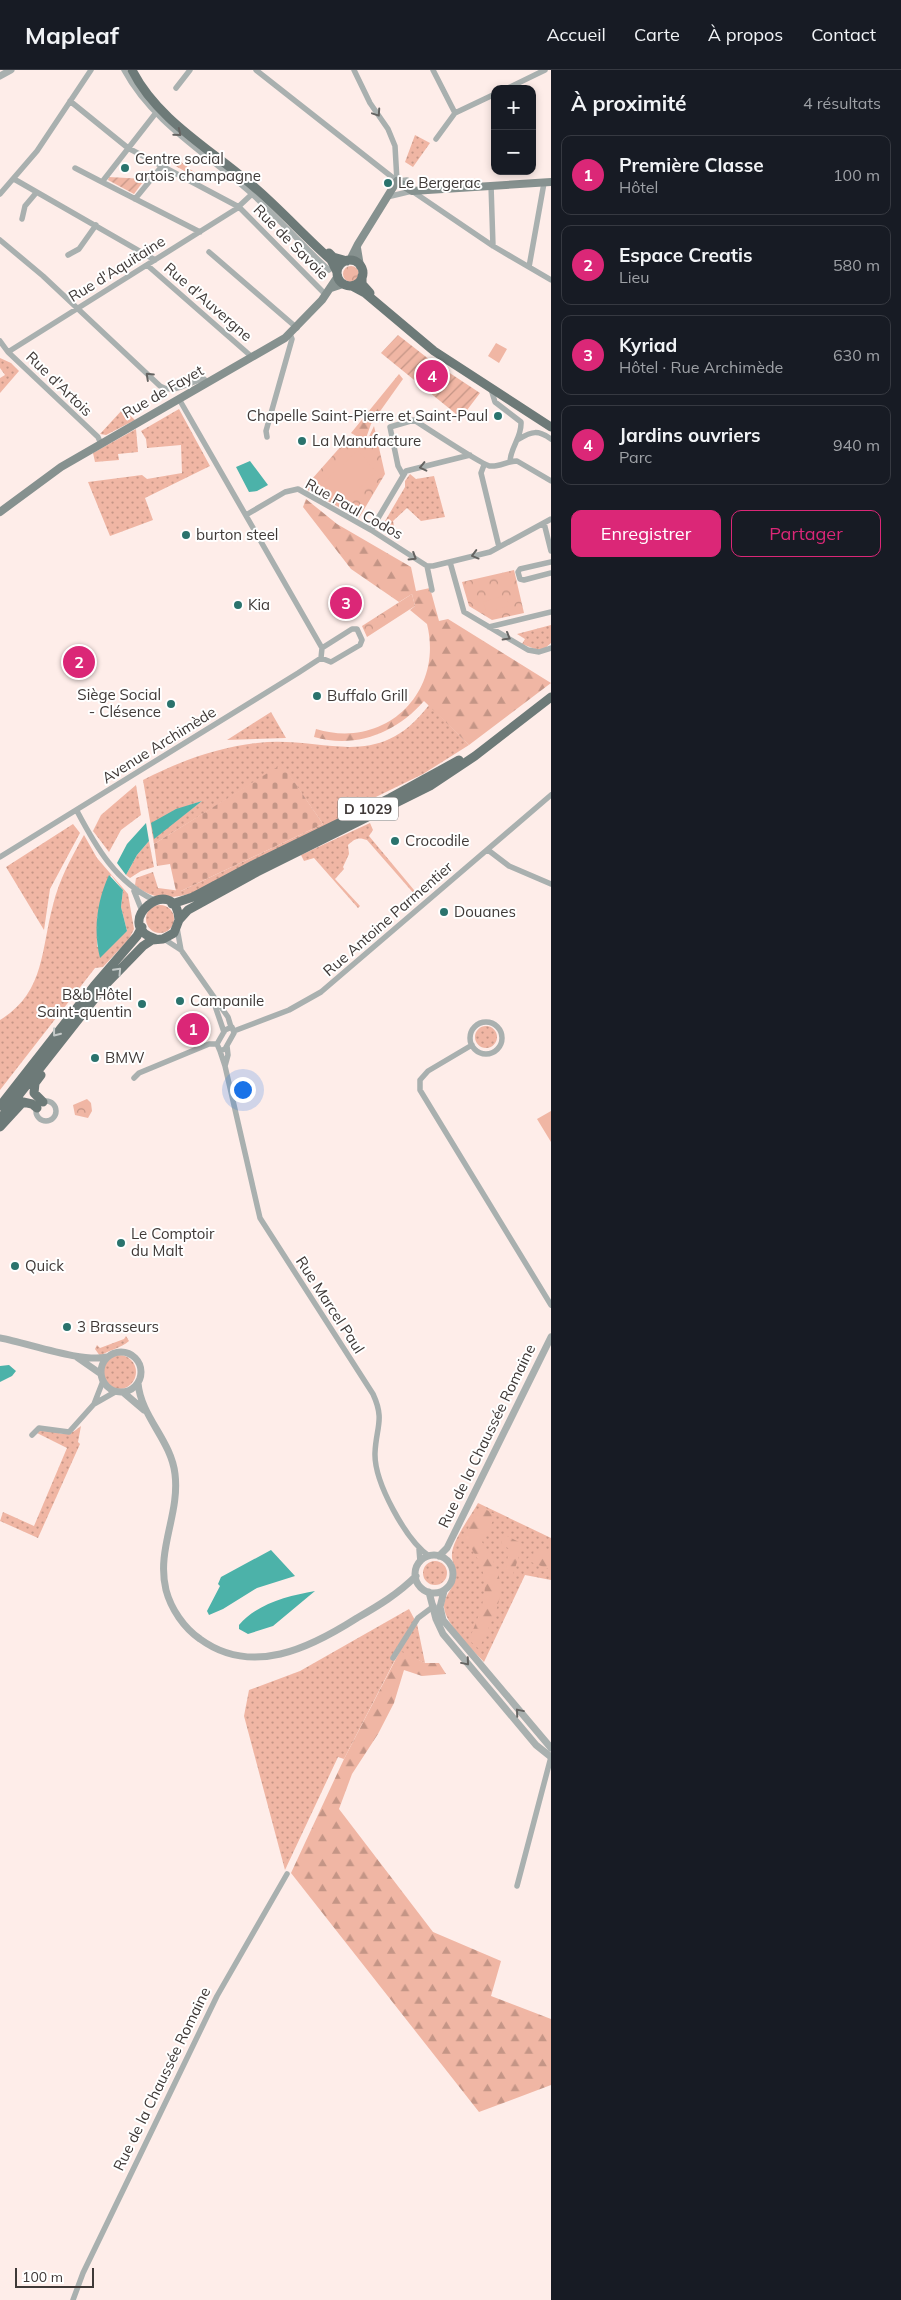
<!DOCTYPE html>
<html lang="fr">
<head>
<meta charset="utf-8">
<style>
  body { margin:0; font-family:Mulish,sans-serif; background:#20242c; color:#f1f3f6 }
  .controls { position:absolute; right:15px; top:15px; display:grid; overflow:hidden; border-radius:10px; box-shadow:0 2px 8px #0003 }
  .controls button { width:45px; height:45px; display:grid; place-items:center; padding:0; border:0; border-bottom:1px solid #363941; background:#171b24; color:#f1f3f6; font:25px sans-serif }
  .scale { position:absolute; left:15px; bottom:12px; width:79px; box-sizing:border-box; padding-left:5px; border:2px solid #3f3937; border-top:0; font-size:14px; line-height:18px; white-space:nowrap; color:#3f3937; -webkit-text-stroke:4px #fff; paint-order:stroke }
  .you { position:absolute; left:242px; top:1019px; width:18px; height:18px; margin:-12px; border:4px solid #fff; border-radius:50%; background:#1a73e8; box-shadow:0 0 0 8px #1a73e833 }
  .badge { display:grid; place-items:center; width:32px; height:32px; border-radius:50%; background:#db2777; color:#fff; font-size:16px; font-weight:700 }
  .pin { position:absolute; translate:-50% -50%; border:2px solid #fff; box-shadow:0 1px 5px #0006 }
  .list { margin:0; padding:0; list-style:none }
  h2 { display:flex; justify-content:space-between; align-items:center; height:65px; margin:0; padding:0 20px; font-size:21px }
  h2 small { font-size:16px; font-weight:400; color:#9ea1a6 }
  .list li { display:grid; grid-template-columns:32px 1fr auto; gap:15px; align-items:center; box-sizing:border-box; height:80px; margin:0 10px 10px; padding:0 10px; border:1px solid #363941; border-radius:10px }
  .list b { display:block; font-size:19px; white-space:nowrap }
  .list p { margin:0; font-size:16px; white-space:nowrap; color:#9ea1a6 }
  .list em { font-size:16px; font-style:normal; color:#9ea1a6 }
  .actions { display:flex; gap:10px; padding:15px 20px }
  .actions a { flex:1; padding:11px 0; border:1px solid #db2777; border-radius:10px; text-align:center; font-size:18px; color:#db2777 }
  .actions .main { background:#db2777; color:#fff }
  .map { position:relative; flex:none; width:551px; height:2230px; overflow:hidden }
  header { display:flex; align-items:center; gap:30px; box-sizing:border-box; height:70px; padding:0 25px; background:#171b24; border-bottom:1px solid #363941 }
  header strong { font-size:24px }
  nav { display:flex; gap:28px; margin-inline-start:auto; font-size:18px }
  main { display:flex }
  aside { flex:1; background:#171b24 }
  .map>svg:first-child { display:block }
  .grass { fill:url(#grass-dots); fill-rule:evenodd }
  .forest { fill:url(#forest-firs) }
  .cemetery { fill:url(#cemetery-stones) }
  .park { fill:url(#park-crowns) }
  .garden { fill:url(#garden-furrows) }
  .pitch { fill:#f0b6a4 }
  .water { fill:#4cb2a9 }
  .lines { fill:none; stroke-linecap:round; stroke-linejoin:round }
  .minor { stroke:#a9b0af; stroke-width:5.5 }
  .tertiary { stroke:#a9b0af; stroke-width:7 }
  .secondary { stroke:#86918f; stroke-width:8 }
  .primary { stroke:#6d7a78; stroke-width:9 }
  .oneway { stroke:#646361 }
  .oneway2 { stroke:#c5cac9 }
  .poi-dot { fill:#2a736d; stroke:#fff; stroke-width:2 }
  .labels { text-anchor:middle; stroke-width:4; stroke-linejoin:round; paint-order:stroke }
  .shield { fill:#fff; stroke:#797473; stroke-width:1 }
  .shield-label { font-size:14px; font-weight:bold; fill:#3f3937 }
  .poi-label { font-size:15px; fill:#3f3937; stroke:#fff; text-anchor:start }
  .street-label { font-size:15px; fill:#3f3937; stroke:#fff }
</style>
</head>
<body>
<header>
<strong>Mapleaf</strong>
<nav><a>Accueil</a><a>Carte</a><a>À propos</a><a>Contact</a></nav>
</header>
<main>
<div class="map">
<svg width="551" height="2230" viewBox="0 0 551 2230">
  <defs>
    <pattern id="grass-dots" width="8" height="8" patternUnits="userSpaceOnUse" patternTransform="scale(1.25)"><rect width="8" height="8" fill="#f0b6a4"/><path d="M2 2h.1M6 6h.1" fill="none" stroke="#c49586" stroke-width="1.8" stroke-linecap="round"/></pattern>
    <pattern id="forest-firs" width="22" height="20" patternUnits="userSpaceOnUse" patternTransform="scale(1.25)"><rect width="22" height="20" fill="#f0b6a4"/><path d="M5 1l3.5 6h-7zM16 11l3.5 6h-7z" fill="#c49586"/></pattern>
    <pattern id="cemetery-stones" width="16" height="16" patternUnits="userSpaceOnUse" patternTransform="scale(1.25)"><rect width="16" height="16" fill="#f0b6a4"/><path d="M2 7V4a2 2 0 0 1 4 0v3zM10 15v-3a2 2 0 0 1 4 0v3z" fill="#c49586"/></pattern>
    <pattern id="park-crowns" width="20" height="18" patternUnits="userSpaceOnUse" patternTransform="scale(1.25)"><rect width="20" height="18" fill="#f0b6a4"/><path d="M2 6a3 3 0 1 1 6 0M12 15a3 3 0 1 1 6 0" fill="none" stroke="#c49586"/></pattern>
    <pattern id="garden-furrows" width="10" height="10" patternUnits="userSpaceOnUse" patternTransform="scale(1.25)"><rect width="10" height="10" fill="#f0b6a4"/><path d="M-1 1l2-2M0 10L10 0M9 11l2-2" fill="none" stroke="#c49586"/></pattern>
  </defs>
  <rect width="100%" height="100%" fill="#feede9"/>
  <path class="grass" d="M415 65 430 73 413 97 405 92Z
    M172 85 207 112 205 113 167 91Z
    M0 288 11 293 19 301 0 323V308L5 305 0 298Z
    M123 339 135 350 106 365 100 364Z
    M179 339 210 396 145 428 153 450 110 466 88 412 142 405 147 409 182 403 181 375 147 378 146 369 141 361Z
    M136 359 138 382 118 384 119 390 95 392 93 383Z
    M410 404 416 409 434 406 445 447 421 451 407 438 393 451 396 466 381 458 405 417V411Z
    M551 555V573L544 579H535L522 574 525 569 517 564Z
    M429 635 469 675 423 704 341 744 342 748 195 822C174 829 153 831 135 815L136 808 153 802 158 818 181 821 323 754 282 695 154 774 143 710C180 691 216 678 257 673 324 665 377 704 429 635ZM202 731 155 767 173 741Z
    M271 642 286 668 227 670Z
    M136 715 141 745 121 760 109 782 93 761 101 745Z
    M370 753 373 760 369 766 419 826H416L367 770C359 767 355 768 348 775L349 784 343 797 344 799 335 809 360 836 358 838 314 788 304 791 301 785Z
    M73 754 80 763 50 819 44 860 6 797Z
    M84 765 97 788 128 824 134 859 129 869 103 897 95 898 0 1020V950C45 923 41 879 53 835 59 810 71 788 84 765ZM111 805 123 820 121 837 127 861 97 877V847Z
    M149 771 154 797 141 801 130 808 126 805 137 785Z
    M146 849a14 14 0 1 1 28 0a14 14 0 1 1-28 0Z
    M475 967a11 11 0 1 1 22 0a11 11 0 1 1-22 0Z
    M126 1266 129 1271C121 1278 109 1280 100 1286L95 1279 97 1275 100 1278 124 1269Z
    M102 1302a17 17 0 1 1 34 0a17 17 0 1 1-34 0Z
    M81 1356 78 1372 80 1374 38 1468 0 1451 3 1442 34 1456 67 1378 37 1363 42 1359C61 1361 64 1371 81 1356Z
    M478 1433 551 1468V1510L525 1505 484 1592C473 1580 445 1554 444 1537 443 1526 455 1517 456 1506 457 1497 451 1492 452 1484 452 1471 471 1446 478 1433Z
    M423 1503a12 12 0 1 1 24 0a12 12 0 1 1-24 0Z
    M409 1539 417 1554 425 1593 399 1582 344 1689 338 1687 285 1800 244 1646 249 1620 300 1601Z"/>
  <path class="forest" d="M399 304 403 309 371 354 365 371 351 363Z
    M306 429 337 454 411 497 416 521 430 518 439 551 448 549 551 613 469 675 424 631C396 663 356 679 314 667L316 659C385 680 444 623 427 554L410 540 415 536 412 524 399 532 351 499 303 437Z
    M483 1438 496 1445 482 1472C513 1518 500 1532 479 1579L469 1570C487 1525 495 1509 464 1468L474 1445Z
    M505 1465 523 1474 512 1507 505 1504 509 1479 501 1473Z
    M544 1478 551 1483V1500L526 1490 534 1482Z
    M400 1581 425 1593H439L446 1604 422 1606 404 1600 394 1633 378 1664 352 1704 339 1739 433 1862 501 1891 491 1926 551 1949V2015L479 2042 291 1803 344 1689Z"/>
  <path class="cemetery" d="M282 694 323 754 181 821H176L170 794 157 796 154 774Z"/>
  <path class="park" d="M343 204a8 8 0 1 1 16 0a8 8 0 1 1-16 0Z
    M374 356 385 404 359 448 304 418 350 366 366 373Z
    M514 500 524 543 492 550 469 536 462 512Z
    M412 524 415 536 367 567 362 556Z
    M87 1029 91 1033 92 1041 88 1048 75 1045 73 1035Z"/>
  <path class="garden" d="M109 107 145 109 134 124 108 110Z
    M398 265 430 290 480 323 461 348 381 283Z"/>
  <path class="pitch" d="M496 273 507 279 499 293 488 286Z
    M358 380 376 402 340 436 319 417Z
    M506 525 509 536 487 543 483 532Z
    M551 1041V1072L537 1049Z"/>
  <path class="water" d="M250 391 268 415 257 421 249 422 236 397Z
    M202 731 154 769 151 753 176 739Z
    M146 753 149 771 137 785 126 805 117 793 127 774Z
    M109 805 123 820 121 837 127 861 100 888C93 860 97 831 109 805Z
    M9 1295 16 1301 12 1306 0 1312V1296Z
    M271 1480 295 1506 257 1518 223 1539 209 1545 207 1541 220 1516 218 1514 221 1507Z
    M315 1521 273 1556 248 1564 239 1559V1555C258 1533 288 1526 315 1521Z"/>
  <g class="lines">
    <path class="minor" d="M124 0C153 54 208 84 253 125 279 149 303 176 329 200
      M256 0 397 111
      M354 0 370 33 388 59 395 76 397 111
      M433 0 455 43
      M176 18 190 0
      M506 19 545 0
      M70 31 128 78 239 137 326 225
      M155 44 102 112 200 162
      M436 69 455 43 495 24
      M75 98 102 112
      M14 109 155 190
      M397 111 407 110
      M491 115 493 176
      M0 124 37 81 91 0
      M387 127 412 121 493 176 551 210
      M135 129 162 96
      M22 149 25 136 36 123
      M0 170 43 206 160 316C175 325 189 311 204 309L207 313
      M209 182 297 258
      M68 185 79 179 96 155
      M147 195 252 287
      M529 197 544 113
      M0 271 8 282 98 367 101 374
      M8 282 236 139 252 124
      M491 319 495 332 521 352C522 367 511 376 510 391
      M179 329 322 578
      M267 367 266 361 292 269 290 264
      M519 369C532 361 538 360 551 369
      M484 395 481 403 499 477
      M403 405 398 396 390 357 414 350C425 357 484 396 490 396 500 397 507 391 517 391L551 411
      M246 445 285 422 298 419 371 460 427 496 432 520
      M544 453 551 481
      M371 460 406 401 470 385
      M450 492 464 542 528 580 539 582 551 578
      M551 492 520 499 518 502 520 509 524 510 551 503
      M427 496H433L490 482 551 449
      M489 557 551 542
      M321 588 331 592 360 575 362 570 357 559H352L322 578
      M77 741C96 777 116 812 154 830
      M488 780 509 796 551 814
      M0 787 298 603 321 588 322 578
      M134 821 142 841
      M177 858 181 880
      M164 869 181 880 228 947 231 957
      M213 930 224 962
      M470 968a16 16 0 1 1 32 0a16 16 0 1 1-32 0Z
      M232 957 234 963 225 979 220 981 217 974 225 960Z
      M234 961 289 940 321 922 551 725
      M472 975 428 1001 420 1010V1020L551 1235
      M220 981 225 996 260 1148 373 1324C385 1350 376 1357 375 1383 374 1412 406 1470 429 1486
      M225 996 228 985 227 976
      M134 1008 139 1003 209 974H217
      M36 1041a10 10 0 1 1 20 0a10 10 0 1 1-20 0Z
      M94 1334 103 1311
      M32 1365 39 1358 69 1362 94 1334 115 1322
      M419 1479 420 1492
      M393 1588 418 1548 434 1536
      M517 1816 551 1687
      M73 2230 83 2203 217 1926 287 1804"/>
    <path class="tertiary" d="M0 6 11 0
      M0 1268C28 1273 82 1293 107 1287
      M101 1302a20 20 0 1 1 40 0a20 20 0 1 1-40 0Z
      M78 1288 101 1304
      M138 1313C141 1347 171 1370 175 1404 180 1444 156 1480 166 1520 171 1539 184 1558 200 1569 252 1607 310 1578 357 1548 378 1536 398 1524 416 1506
      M124 1323 144 1340
      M415 1504a19 19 0 1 1 38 0a19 19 0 1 1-38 0Z
      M439 1486 447 1478 551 1267
      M444 1521 440 1537 443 1550 551 1678
      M429 1522 436 1549 443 1564 536 1675 551 1687"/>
    <path class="secondary" d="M357 178 360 196
      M350 190 358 174 397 111 412 121 551 112
      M331 218 343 214
      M0 442 61 397 285 268 322 230 338 206"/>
    <path class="primary" d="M132 0C157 50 212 80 253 116 280 139 304 166 331 190L337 202
      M329 183 333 187 347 191
      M337 203a13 13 0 1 1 26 0a13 13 0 1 1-26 0Z
      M362 206V214L370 223
      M352 216 365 223 434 281 551 357
      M172 834 193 827 253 795 390 728 459 690
      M156 869C108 854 176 800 179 850
      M41 1005 35 1013 34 1023 43 1032
      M0 1036 94 916 137 866 142 857
      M0 1049 107 913 143 876 152 870 163 869 174 863 179 850 188 840 257 802 430 716 475 686 551 627
      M0 1057 23 1032 32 1034 37 1038"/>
  </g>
  <defs><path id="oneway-chevron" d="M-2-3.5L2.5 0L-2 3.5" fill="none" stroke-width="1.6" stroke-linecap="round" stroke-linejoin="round" transform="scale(1.25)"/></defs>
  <g class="oneway">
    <use href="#oneway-chevron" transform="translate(377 43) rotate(56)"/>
    <use href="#oneway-chevron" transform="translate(178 63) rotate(39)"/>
    <use href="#oneway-chevron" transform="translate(149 306) rotate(-137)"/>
    <use href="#oneway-chevron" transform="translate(423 397) rotate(167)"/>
    <use href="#oneway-chevron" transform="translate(475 485) rotate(165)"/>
    <use href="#oneway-chevron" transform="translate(413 487) rotate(32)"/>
    <use href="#oneway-chevron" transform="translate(507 567) rotate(30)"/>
    <use href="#oneway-chevron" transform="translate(466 1592) rotate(50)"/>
    <use href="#oneway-chevron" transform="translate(519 1642) rotate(-130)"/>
  </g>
  <g class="oneway2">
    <use href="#oneway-chevron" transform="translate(118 901) rotate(-47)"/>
    <use href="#oneway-chevron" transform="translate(56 963) rotate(128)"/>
  </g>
  <g class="poi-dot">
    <circle cx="125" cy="98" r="5"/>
    <circle cx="388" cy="113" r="5"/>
    <circle cx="498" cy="346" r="5"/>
    <circle cx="302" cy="371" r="5"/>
    <circle cx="186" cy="465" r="5"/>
    <circle cx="238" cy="535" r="5"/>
    <circle cx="317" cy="626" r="5"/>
    <circle cx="171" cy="634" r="5"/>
    <circle cx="395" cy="771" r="5"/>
    <circle cx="444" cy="842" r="5"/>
    <circle cx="180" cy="931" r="5"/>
    <circle cx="142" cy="934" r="5"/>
    <circle cx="95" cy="988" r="5"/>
    <circle cx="121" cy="1173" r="5"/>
    <circle cx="15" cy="1196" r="5"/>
    <circle cx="67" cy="1257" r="5"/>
  </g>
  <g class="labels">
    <rect class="shield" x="338" y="727.5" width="60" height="23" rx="4"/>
    <g class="shield-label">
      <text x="368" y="744">D 1029</text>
    </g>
    <g class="poi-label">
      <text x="135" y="94">Centre social<tspan x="135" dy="17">artois champagne</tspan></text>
      <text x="398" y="118">Le Bergerac</text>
      <text x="488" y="351" text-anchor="end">Chapelle Saint-Pierre et Saint-Paul</text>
      <text x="312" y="376">La Manufacture</text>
      <text x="196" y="470">burton steel</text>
      <text x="248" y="540">Kia</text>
      <text x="161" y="630" text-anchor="end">Siège Social<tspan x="161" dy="17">- Clésence</tspan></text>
      <text x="327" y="631">Buffalo Grill</text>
      <text x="405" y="776">Crocodile</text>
      <text x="454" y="847">Douanes</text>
      <text x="132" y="930" text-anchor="end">B&amp;b Hôtel<tspan x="132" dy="17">Saint-quentin</tspan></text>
      <text x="190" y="936">Campanile</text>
      <text x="105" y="993">BMW</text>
      <text x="131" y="1169">Le Comptoir<tspan x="131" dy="17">du Malt</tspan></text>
      <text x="25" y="1201">Quick</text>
      <text x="77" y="1262">3 Brasseurs</text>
    </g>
    <g class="street-label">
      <text transform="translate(291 172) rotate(45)" y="5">Rue de Savoie</text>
      <text transform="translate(117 199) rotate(-32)" y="5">Rue d'Aquitaine</text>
      <text transform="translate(208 232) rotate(41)" y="5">Rue d'Auvergne</text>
      <text transform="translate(59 314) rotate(44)" y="5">Rue d'Artois</text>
      <text transform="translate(163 322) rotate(-30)" y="5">Rue de Fayet</text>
      <text transform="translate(354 439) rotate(29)" y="5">Rue Paul Codos</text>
      <text transform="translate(159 675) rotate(-32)" y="5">Avenue Archimède</text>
      <text transform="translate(388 849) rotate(-41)" y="5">Rue Antoine Parmentier</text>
      <text transform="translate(330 1235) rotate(57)" y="5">Rue Marcel Paul</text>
      <text transform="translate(487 1366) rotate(-64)" y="5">Rue de la Chaussée Romaine</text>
      <text transform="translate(162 2009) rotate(-64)" y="5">Rue de la Chaussée Romaine</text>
    </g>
  </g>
</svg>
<div class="controls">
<button>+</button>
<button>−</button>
</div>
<div class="scale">100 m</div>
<div class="you"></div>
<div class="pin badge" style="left:193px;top:959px">1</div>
<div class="pin badge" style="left:79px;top:592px">2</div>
<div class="pin badge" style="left:346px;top:533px">3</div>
<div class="pin badge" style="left:432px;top:306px">4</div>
</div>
<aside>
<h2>À proximité<small>4 résultats</small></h2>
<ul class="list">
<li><span class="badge">1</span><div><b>Première Classe</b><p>Hôtel</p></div><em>100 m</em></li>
<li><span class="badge">2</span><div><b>Espace Creatis</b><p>Lieu</p></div><em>580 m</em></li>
<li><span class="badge">3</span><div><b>Kyriad</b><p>Hôtel · Rue Archimède</p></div><em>630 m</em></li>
<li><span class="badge">4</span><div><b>Jardins ouvriers</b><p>Parc</p></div><em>940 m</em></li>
</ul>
<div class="actions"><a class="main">Enregistrer</a><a>Partager</a></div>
</aside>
</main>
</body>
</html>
